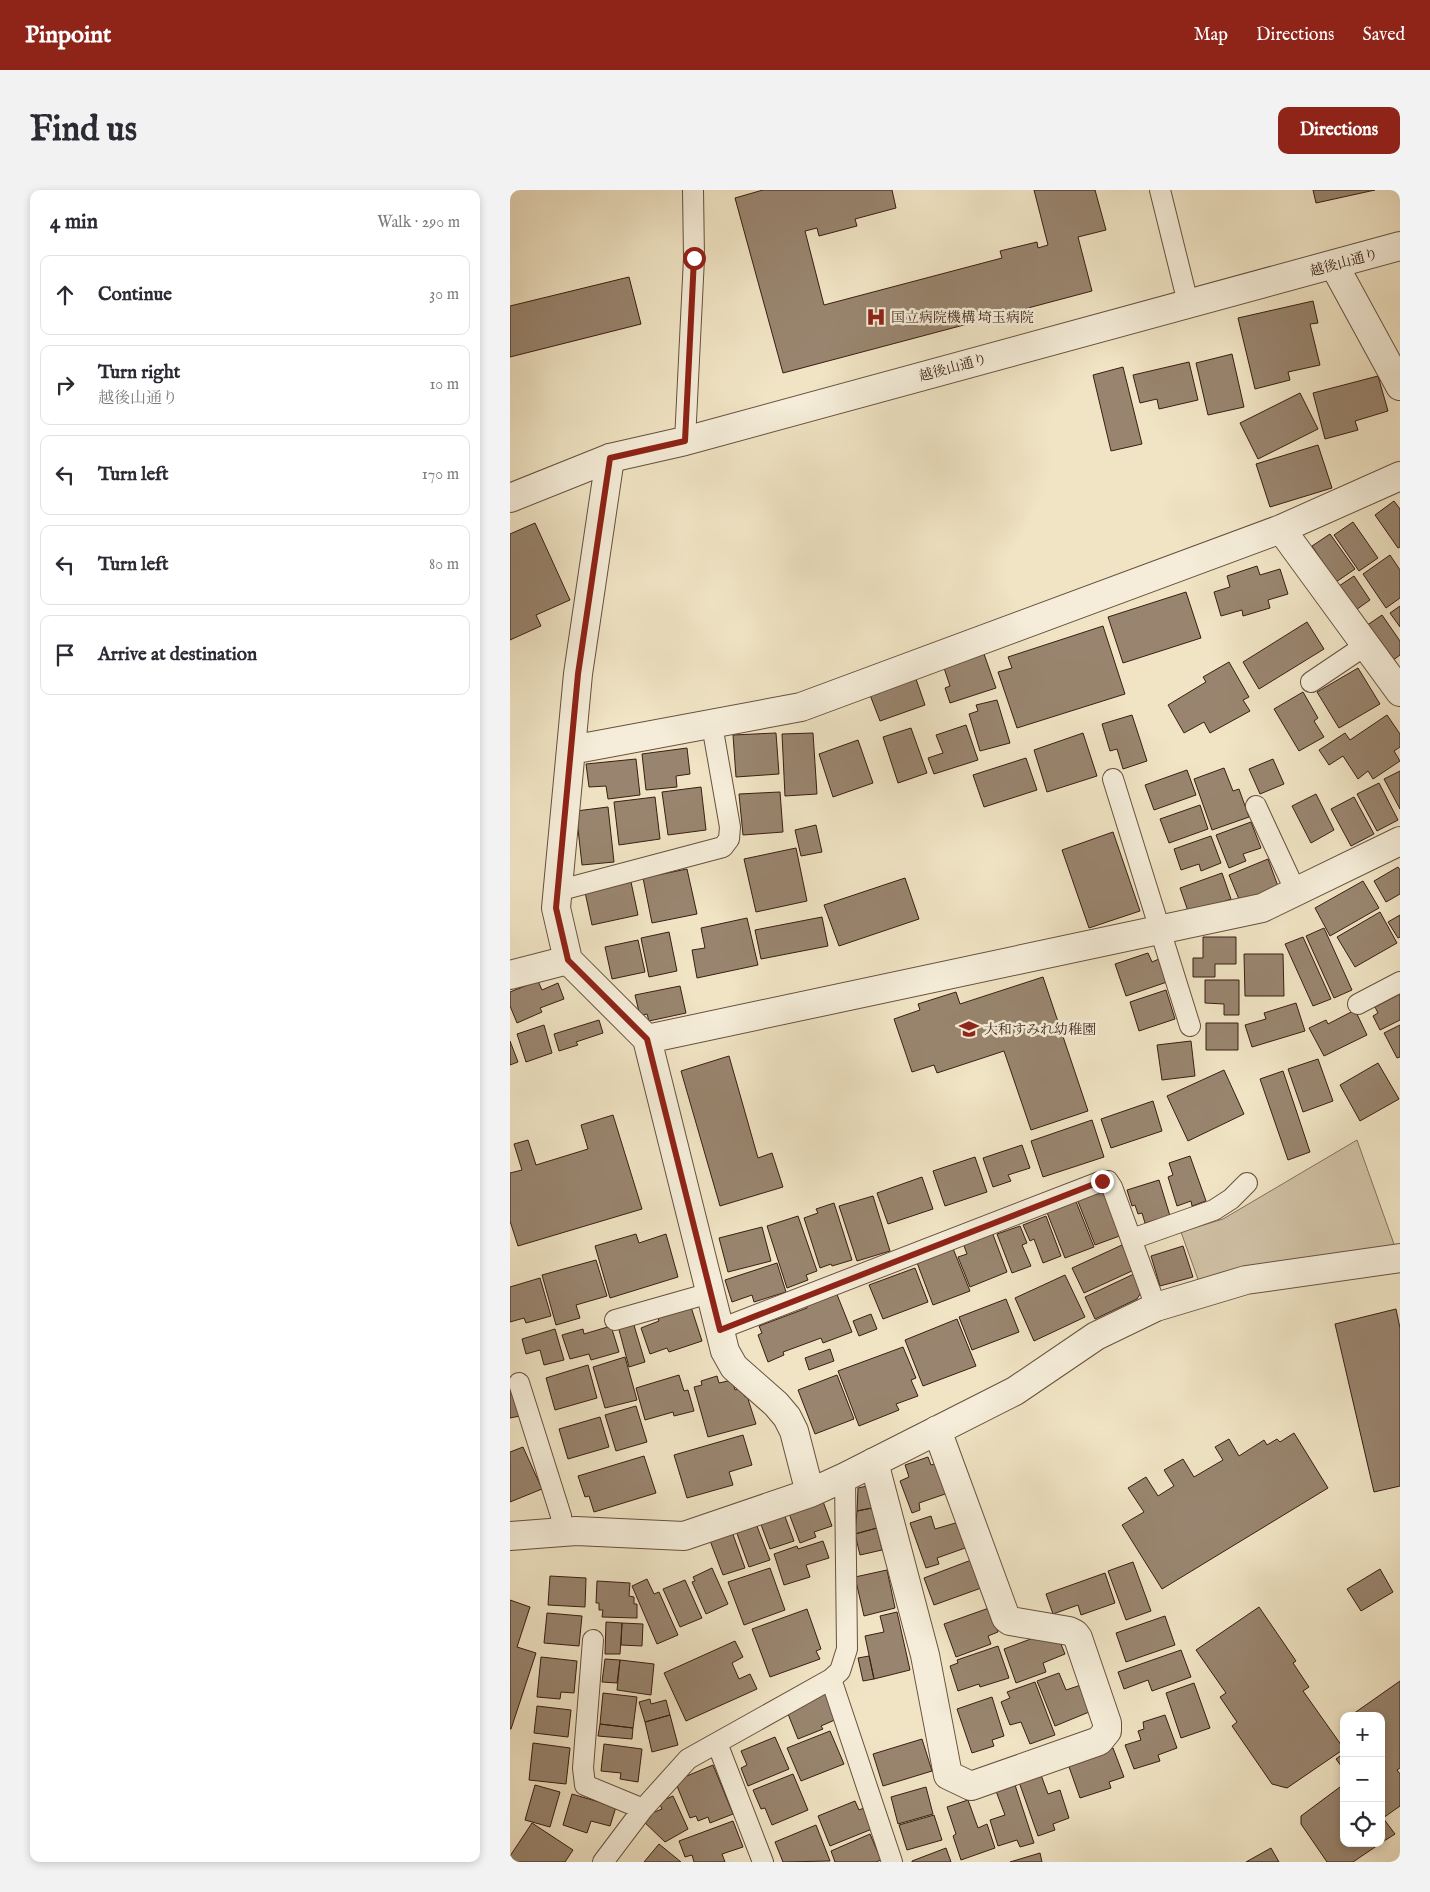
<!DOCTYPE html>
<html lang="en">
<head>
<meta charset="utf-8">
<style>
  body { margin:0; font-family:"IM FELL English","Noto Serif JP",serif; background:#f2f2f3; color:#2b2b33 }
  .controls { position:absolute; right:15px; bottom:15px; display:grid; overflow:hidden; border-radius:10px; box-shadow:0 2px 8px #0003 }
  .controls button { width:45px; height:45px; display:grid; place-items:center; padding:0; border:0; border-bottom:1px solid #e1e1e2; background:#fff; color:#2b2b33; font:25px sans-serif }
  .stop { position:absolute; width:15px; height:15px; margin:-11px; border:4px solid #8f2418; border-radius:50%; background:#fff }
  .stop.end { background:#8f2418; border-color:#fff; box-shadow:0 1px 5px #0008 }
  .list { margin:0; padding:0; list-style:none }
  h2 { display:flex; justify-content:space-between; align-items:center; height:65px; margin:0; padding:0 20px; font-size:21px }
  h2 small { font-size:16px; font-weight:400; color:#7c7c81 }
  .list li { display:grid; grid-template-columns:32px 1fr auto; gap:15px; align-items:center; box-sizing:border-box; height:80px; margin:0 10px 10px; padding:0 10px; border:1px solid #e1e1e2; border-radius:10px }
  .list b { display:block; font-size:19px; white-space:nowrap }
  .list p { margin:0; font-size:16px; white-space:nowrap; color:#7c7c81 }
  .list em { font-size:16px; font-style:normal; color:#7c7c81 }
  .icon { flex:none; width:28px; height:28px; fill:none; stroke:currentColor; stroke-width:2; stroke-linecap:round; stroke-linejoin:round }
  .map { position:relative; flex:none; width:890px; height:1672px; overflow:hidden; border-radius:10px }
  header { display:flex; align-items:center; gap:30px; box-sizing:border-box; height:70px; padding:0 25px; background:#8f2418; color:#fff }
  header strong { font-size:24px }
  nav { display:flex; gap:28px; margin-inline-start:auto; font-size:18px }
  .intro { display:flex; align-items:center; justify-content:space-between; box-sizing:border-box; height:120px; padding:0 30px }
  h1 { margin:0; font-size:35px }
  .button { padding:12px 22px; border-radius:10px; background:#8f2418; color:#fff; font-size:18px; font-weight:700 }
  main { display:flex; gap:30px; padding:0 30px }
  aside { flex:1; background:#fff; border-radius:10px; box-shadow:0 2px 8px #0003 }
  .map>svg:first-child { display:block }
  .green { fill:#d1c2a6; stroke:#86705c }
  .building { fill:#99856f; stroke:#3a1e12 }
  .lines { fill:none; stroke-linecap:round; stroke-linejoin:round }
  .service-casing { stroke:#68503e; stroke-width:22 }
  .minor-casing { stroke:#68503e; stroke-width:30 }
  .tertiary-casing { stroke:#68503e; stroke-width:30 }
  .service { stroke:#f5edd9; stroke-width:20 }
  .minor { stroke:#f5edd9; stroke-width:28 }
  .tertiary { stroke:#f5edd9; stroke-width:28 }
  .route { stroke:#8f2418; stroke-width:6 }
  .labels { text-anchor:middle; stroke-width:5; stroke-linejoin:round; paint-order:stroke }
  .street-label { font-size:14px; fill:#3a1e12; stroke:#f5edd9 }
  .poi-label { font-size:14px; fill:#3a1e12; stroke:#f5edd9; text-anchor:start }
</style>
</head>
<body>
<header>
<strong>Pinpoint</strong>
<nav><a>Map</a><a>Directions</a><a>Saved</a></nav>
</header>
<div class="intro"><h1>Find us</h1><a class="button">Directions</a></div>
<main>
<aside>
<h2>4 min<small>Walk · 290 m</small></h2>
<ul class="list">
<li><svg class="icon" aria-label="ahead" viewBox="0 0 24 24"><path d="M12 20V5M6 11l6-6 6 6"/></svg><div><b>Continue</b></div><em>30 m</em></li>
<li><svg class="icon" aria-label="right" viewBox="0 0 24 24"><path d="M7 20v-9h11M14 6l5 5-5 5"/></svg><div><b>Turn right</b><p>越後山通り</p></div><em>10 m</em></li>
<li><svg class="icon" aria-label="left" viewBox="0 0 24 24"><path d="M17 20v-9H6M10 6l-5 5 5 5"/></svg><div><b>Turn left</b></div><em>170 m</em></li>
<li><svg class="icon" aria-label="left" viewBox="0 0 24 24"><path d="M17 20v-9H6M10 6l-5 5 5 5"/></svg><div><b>Turn left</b></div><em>80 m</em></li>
<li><svg class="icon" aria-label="arrive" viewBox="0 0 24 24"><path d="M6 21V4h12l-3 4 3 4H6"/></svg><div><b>Arrive at destination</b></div></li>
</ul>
</aside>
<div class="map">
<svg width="890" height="1672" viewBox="0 0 890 1672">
  <rect width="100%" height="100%" fill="#f0e4c4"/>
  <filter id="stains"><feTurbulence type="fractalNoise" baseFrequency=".004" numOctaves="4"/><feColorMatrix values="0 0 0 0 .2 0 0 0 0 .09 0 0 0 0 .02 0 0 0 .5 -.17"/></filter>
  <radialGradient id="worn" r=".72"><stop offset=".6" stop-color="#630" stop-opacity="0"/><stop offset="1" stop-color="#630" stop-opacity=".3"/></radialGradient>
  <path class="green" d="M847 950 885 1057 689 1092 671 1042 713 1029Z"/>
  <path class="building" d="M253 0H382L386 18 345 29 347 36 309 46 307 38 295 41 314 115 492 68 490 61 527 52 528 58 538 55 524 0H585L596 40 568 47 582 101 273 183 225 8Z
    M803 0H865L806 13Z
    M119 87 131 134 0 167V116Z
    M803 111 808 133 800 134 810 175 778 182 780 190 745 199 728 128Z
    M722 164 734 217 698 225 686 173Z
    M679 172 688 210 649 219 647 209 630 213 623 185Z
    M613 177 632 254 601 261 583 185Z
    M868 186 878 221 845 231 848 240 815 249 803 203Z
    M790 203 808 239 748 269 730 233Z
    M808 255 822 298 760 317 746 274Z
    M884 311 890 319V357L888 358 865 325Z
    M843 332 868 368 849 381 824 345Z
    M25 333 60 410 26 425 31 436 0 450V344Z
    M820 344 845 379 826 392 802 356Z
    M880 365 890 380V408L876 418 853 384Z
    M747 376 750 385 770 379 778 404 758 410 760 418 733 426 732 420 711 426 704 402 720 397 717 386Z
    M844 386 860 410 843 422 826 398Z
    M676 402 691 448 613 473 598 427Z
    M890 416V437L880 423Z
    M872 425 890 451V465L878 474 853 438Z
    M797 432 814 459 749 499 733 472Z
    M593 436 615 504 507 538 488 482 502 478 498 467Z
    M474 464 486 498 440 513 435 498 440 496 434 478Z
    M719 472 739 507 733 510 740 521 700 543 694 532 674 543 658 515 696 492 693 487Z
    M848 478 870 514 829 538 807 502Z
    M406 489 415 515 370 531 360 505Z
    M793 502 808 528 804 531 814 547 789 561 764 519Z
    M487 510 500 553 470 561 459 524 468 521 466 515Z
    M622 525 637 571 613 579 607 559 600 561 592 534Z
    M877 525 890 544V557L884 561 890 571 863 589 858 581 848 589 833 566 819 575 809 560 835 543 840 550Z
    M456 535 468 570 424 584 418 568 433 563 426 545Z
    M401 538 417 583 388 593 373 547Z
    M266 543 269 584 226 587 223 545Z
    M303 543 307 604 275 606 272 544Z
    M573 543 587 586 537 602 524 560Z
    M348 550 363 593 323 607 309 564Z
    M177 558 180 584 166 586 167 597 136 600 132 564Z
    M516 568 527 600 474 617 463 585Z
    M126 569 130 605 98 609 96 596 79 597 76 574Z
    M763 569 774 594 750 604 739 579Z
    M714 578 723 601 729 599 739 627 702 640 684 589Z
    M677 580 686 605 644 620 635 595Z
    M890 581V619L874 589Z
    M869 593 888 630 867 641 847 604Z
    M191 597 196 640 158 645 152 602Z
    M270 602 273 642 233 645 229 604Z
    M806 604 824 640 801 653 782 616Z
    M145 607 150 649 109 655 104 612Z
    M844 607 864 644 841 656 821 619Z
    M690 615 698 639 659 653 650 629Z
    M98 617 104 672 72 675 66 621Z
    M741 632 751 658 733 664 736 671 719 678 706 645Z
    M306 635 312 662 291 666 285 640Z
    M603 642 630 721 579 738 552 660Z
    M701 646 711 673 691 681 689 674 671 680 664 659Z
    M286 658 297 711 246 722 234 669Z
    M758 669 769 699 731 714 719 685Z
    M888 677 890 680V704L876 712 864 691Z
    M177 679 187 724 142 733 133 688Z
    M712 683 721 709 679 724 670 698Z
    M395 688 409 729 329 756 314 715Z
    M853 691 869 718 820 746 805 718Z
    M121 692 128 725 82 735 75 702Z
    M870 722 887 753 845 777 827 747Z
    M890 725V747L888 748 878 732Z
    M312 727 318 756 251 769 245 740Z
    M237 728 248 775 187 788 182 760 195 758 191 738Z
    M814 738 842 800 824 808 796 746Z
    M159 742 167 781 139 787 131 748Z
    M693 747H726V774H705V787H683V768H693Z
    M793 747 821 809 803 816 775 754Z
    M128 750 135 782 102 789 95 757Z
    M638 763 642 772 649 769 657 792 616 806 605 774Z
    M734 764H773L774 806H735Z
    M533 787 578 921 521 940 494 861 427 883 424 875 402 882 384 829 410 820 408 814 446 802 450 814Z
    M695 790H729V825H714V814L695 813Z
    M28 791 32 800 48 793 54 809 30 818 32 822 7 833 0 816V802Z
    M170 796 176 823 139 831 137 824 130 826 125 805Z
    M656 800 665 829 629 841 620 812Z
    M890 804V830L870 840 863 826 868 823 865 817Z
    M786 813 795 841 742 857 735 835 756 829 754 823Z
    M845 820 857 845 814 866 799 838 816 830 818 834Z
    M89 830 93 843 66 852 68 855 49 861 44 844Z
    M696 833H728V860H696Z
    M34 835 42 863 16 872 7 844Z
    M890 835V867L887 868 874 843Z
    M0 851 8 872 0 875Z
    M681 851 685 886 652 890 647 855Z
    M219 866 248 968 262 963 273 997 210 1016 171 881Z
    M808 869 823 911 793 922 778 879Z
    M868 873 889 909 850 931 830 895Z
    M714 880 734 924 678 951 657 906Z
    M773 881 800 962 778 970 750 889Z
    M643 911 652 941 601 958 591 929Z
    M103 925 132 1019 8 1056 0 1031V983L12 980 4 954 18 950 26 975 78 959 71 935Z
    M582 930 594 967 533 987 521 951Z
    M512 955 520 978 498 985 501 991 483 997 473 968Z
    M680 966 696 1011 682 1016 681 1011 667 1016 658 987 663 985 659 973Z
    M465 967 477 1002 435 1016 423 981Z
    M412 987 423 1019 378 1034 367 1003Z
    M649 990 660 1026 635 1033 632 1023 628 1024 625 1015 622 1016 617 1000Z
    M597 998 615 1044 585 1055 567 1009Z
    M363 1006 380 1061 347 1071 329 1016Z
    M565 1009 584 1057 555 1068 536 1020Z
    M324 1013 342 1070 322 1076 321 1074 310 1078 294 1028 308 1023 306 1019Z
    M288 1026 307 1081 296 1085 298 1090 277 1098 257 1036Z
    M536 1026 551 1066 533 1073 524 1049 520 1051 513 1035Z
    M510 1036 517 1053 512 1055 521 1076 502 1083 487 1044Z
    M252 1037 261 1071 218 1082 209 1048Z
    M482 1042 497 1082 460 1097 448 1067 457 1064 453 1053Z
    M126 1044 129 1053 156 1044 168 1087 100 1108 85 1056Z
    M612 1055 624 1080 574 1103 562 1078Z
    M442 1056 460 1101 423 1115 406 1070Z
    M673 1056 683 1087 650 1096 641 1066Z
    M86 1070 97 1106 66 1115 70 1128 46 1135 32 1085Z
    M267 1073 276 1102 244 1112 242 1105 222 1112 215 1090Z
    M405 1078 418 1112 373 1129 359 1095Z
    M626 1083 633 1099 627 1109 585 1129 575 1107Z
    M555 1085 575 1127 524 1151 505 1108Z
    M30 1088 41 1126 16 1133 14 1128 0 1132V1097Z
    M326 1102 342 1142 313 1153 311 1148 273 1162 274 1165 258 1172 248 1145 252 1143 249 1136 297 1118 296 1113Z
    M496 1109 509 1142 462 1160 449 1127Z
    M181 1117 192 1151 159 1162 157 1158 140 1164 131 1138 149 1131 148 1128Z
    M886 1119 890 1138V1296L864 1302 825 1134Z
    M361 1124 367 1139 349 1146 343 1131Z
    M447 1129 466 1176 413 1196 395 1150Z
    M123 1132 135 1172 119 1177 108 1136Z
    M101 1136 109 1162 81 1170 79 1164 60 1169 52 1145 73 1139 74 1144Z
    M45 1139 54 1170 34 1175 30 1160 16 1164 12 1149Z
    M393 1157 406 1188 401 1190 408 1206 386 1214 389 1220 349 1236 328 1181Z
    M320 1159 324 1171 299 1180 295 1168Z
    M115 1167 127 1210 95 1218 83 1177Z
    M78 1175 87 1208 45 1220 36 1188Z
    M169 1185 174 1201 178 1200 184 1221 164 1226 163 1222 135 1230 126 1198Z
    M327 1185 344 1229 305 1244 288 1200Z
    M207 1186 209 1193 222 1190 225 1200 233 1198 235 1207 237 1206 246 1234 198 1247 184 1197 192 1195 191 1191Z
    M2 1201 10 1226 0 1228V1202Z
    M126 1216 137 1252 106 1261 95 1225Z
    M90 1227 99 1257 58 1269 49 1239Z
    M784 1243 818 1298 652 1399 612 1335 634 1322 618 1298 636 1287 648 1306 664 1296 654 1280 673 1269 684 1287 713 1270 705 1257 719 1249 729 1266 754 1250 757 1255 767 1249 770 1252Z
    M233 1245 242 1275 219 1282 223 1295 177 1308 164 1265Z
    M13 1257 32 1299 0 1312V1262Z
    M134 1266 146 1303 84 1322 79 1306 75 1307 68 1286Z
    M418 1267 421 1275 427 1273 438 1303 409 1313 410 1320 402 1323 390 1291 399 1287 395 1275Z
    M357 1296 362 1318 347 1321 348 1298Z
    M311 1306 322 1336 304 1342 306 1347 290 1353 277 1318Z
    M362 1318 367 1338 345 1344 347 1321Z
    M273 1321 284 1351 260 1359 249 1329Z
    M421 1326 425 1339 449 1332 458 1357 427 1368 429 1374 416 1378 400 1333Z
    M245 1331 260 1370 239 1377 225 1338Z
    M367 1338 372 1360 350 1365 345 1344Z
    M221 1339 235 1378 213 1385 199 1348Z
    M313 1351 319 1368 296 1375 300 1387 274 1395 264 1364 287 1356 288 1359Z
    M464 1369 474 1397 424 1415 414 1388Z
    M623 1372 641 1421 616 1430 598 1381Z
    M202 1378 218 1414 196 1424 182 1392 185 1391 183 1387Z
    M260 1378 275 1420 234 1435 218 1392Z
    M870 1379 883 1402 851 1421 837 1399Z
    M377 1380 385 1418 354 1426 345 1387Z
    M595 1383 605 1413 571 1425 568 1415 543 1424 536 1404Z
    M40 1386 76 1388 75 1417 38 1415Z
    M137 1389 144 1404 149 1402 168 1445 147 1454 122 1396Z
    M175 1390 192 1428 170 1437 153 1399Z
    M87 1391 120 1393 119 1406 124 1407V1414H127V1428L92 1427 93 1420H89V1413H86Z
    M0 1410 20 1417 7 1457 26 1463 1 1539H0Z
    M749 1417 786 1471 783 1473 799 1497 793 1501 834 1559 777 1598 762 1594 722 1536 727 1532 710 1507 716 1503 686 1460Z
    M479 1418 488 1442 478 1446 481 1454 446 1467 434 1434Z
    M297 1419 311 1459 306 1461 310 1469 260 1487 242 1439Z
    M387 1422 400 1480 364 1489 355 1446 374 1442 370 1426Z
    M37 1423 72 1426 69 1456 34 1453Z
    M655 1426 665 1455 616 1472 606 1443Z
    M96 1432 112 1433 110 1464H95Z
    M112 1433 133 1434 132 1456 111 1455Z
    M534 1444 537 1451 548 1447 555 1464 533 1473 536 1482 506 1493 494 1459Z
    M225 1451 233 1467 222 1473 229 1489 240 1484 247 1499 176 1531 154 1483Z
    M488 1456 499 1488 470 1497 469 1494 448 1501 440 1476 448 1473 447 1470Z
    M671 1460 681 1487 642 1501 638 1490 614 1499 608 1482Z
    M359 1466 364 1489 353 1491 348 1468Z
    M31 1467 67 1471 64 1503 51 1502 50 1509 27 1507Z
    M95 1469 110 1470 107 1493 92 1492Z
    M110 1470 144 1474 141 1505 107 1500Z
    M549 1483 556 1500 574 1494 584 1520 545 1536 527 1491Z
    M890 1491V1578L887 1580 890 1584V1616L873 1628 885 1644 871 1653V1526H844L843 1524Z
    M525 1492 545 1545 520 1554 511 1532 500 1535 491 1512 500 1508 497 1502Z
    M684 1493 700 1538 671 1548 656 1503Z
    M93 1503 127 1507 123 1538 90 1534Z
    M316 1503 327 1529 311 1536 313 1539 288 1549 276 1519Z
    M482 1507 494 1546 482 1550 484 1556 462 1563 447 1519Z
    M140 1509 141 1514 156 1510 160 1525 135 1532 129 1512Z
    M27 1516 61 1520 58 1547 24 1543Z
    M160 1525 168 1555 142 1562 135 1532Z
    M655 1525 667 1558 648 1565 650 1571 624 1579 615 1555 631 1550 628 1541 634 1539 633 1532Z
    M90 1534 123 1538 122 1549 88 1546Z
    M320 1541 334 1574 291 1591 277 1558Z
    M265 1547 279 1579 238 1596 231 1578 237 1575 231 1561Z
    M412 1549 422 1581 373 1596 363 1564Z
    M23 1553 60 1558 56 1594 19 1590Z
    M94 1554 132 1559 128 1592 110 1589 111 1583 91 1581Z
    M603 1558 614 1587 599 1592 601 1598 570 1608 558 1574Z
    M834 1563V1580L826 1569Z
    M203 1575 223 1624 200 1633 198 1627 188 1631 186 1626 180 1628 165 1591Z
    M283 1584 298 1620 262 1635 255 1618 251 1619 243 1600Z
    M531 1585 538 1604 550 1600 559 1628 543 1634 545 1640 528 1646 509 1592Z
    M834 1594V1653H871L843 1672H817L791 1634V1626Z
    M25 1595 50 1602 40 1637 15 1630Z
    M505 1595 524 1653 510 1657 507 1650 488 1656 480 1630 495 1625 486 1601Z
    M416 1597 423 1624 388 1634 381 1607Z
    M62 1604 106 1617 100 1636 81 1631 77 1643 53 1635Z
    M163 1606 178 1639 155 1652 130 1628 152 1619 149 1612Z
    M458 1610 468 1638 477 1634 485 1658 451 1670 443 1646 446 1644 437 1617Z
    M345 1611 349 1620 354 1618 362 1639 320 1656 308 1626Z
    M424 1625 432 1650 397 1660 389 1635Z
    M223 1631 233 1657 212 1664 215 1672H184L182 1665 175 1667 169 1651Z
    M22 1633 63 1660 55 1672H0V1666Z
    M306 1635 320 1671 273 1672 265 1652Z
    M360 1644 371 1670 366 1672H325L321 1661Z
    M149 1654 171 1672H134Z
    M436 1658 441 1672H402V1671Z
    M761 1658 769 1672H736Z
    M530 1663 532 1672H500Z"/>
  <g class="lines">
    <defs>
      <path id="service" d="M650 0 678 113
        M175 251 184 68 183 0
        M801 492 856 455
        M603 589 680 836
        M746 616 786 702
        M47 701 213 657 219 649 220 637 202 535
        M848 814 890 792
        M622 1049 704 1020 721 1009 737 993
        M105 1130 200 1103
        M210 1139 592 991H598L602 997 646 1117
        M9 1193 51 1326 52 1342
        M83 1450 73 1578 75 1595 133 1619
        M321 1489 382 1672
        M207 1553 253 1672
        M93 1672 133 1619 178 1569 321 1489 330 1481 337 1459 335 1287"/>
      <path id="minor" d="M824 75 890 196
        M100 268 68 484 46 718 58 770 137 849 215 1161 224 1177 266 1214 277 1227 284 1241 300 1303
        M771 339 890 502
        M61 560 291 517 771 339 890 286
        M0 785 58 770
        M137 849 752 718 890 651
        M364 1272 415 1465 438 1585 461 1596 589 1551 597 1541V1533L568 1448 565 1444 559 1441 500 1431 496 1428 427 1240
        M0 1346 66 1341 174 1346 300 1303 335 1287 505 1201 586 1146 646 1117 736 1090 890 1068"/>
      <path id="tertiary" d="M0 308 100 268 175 251 890 56"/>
    </defs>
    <use href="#service" class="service-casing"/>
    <use href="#minor" class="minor-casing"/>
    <use href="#tertiary" class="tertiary-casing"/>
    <use href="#service" class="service"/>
    <use href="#minor" class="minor"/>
    <use href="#tertiary" class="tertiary"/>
  </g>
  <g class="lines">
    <path class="route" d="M184 68 175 251 100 268 68 484 46 718 58 770 137 849 210 1140 592 991"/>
  </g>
  <defs>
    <symbol id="hospital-bare" viewBox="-9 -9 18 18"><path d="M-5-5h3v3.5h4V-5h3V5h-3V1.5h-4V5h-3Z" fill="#8f2418" stroke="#f5edd9" stroke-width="2.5" paint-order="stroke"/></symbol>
    <symbol id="school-bare" viewBox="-9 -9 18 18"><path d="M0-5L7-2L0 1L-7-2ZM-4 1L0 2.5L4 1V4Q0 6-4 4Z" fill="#8f2418" stroke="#f5edd9" stroke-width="2.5" paint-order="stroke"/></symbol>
  </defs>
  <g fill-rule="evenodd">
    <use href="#hospital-bare" x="352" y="113" width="28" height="28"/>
    <use href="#school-bare" x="445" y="825" width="28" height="28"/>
  </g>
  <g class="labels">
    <g class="street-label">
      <text transform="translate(834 72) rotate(-15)" y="5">越後山通り</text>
      <text transform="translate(443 177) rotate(-15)" y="5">越後山通り</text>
    </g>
    <g class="poi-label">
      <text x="381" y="132">国立病院機構 埼玉病院</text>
      <text x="474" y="844">大和すみれ幼稚園</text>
    </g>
  </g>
  <rect width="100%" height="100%" filter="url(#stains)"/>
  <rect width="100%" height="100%" fill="url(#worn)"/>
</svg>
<div class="controls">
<button>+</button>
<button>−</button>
<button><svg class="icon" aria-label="locate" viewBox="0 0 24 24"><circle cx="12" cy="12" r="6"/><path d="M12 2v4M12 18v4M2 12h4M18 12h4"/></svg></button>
</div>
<div class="stop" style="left:184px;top:68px"></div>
<div class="stop end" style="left:592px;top:991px"></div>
</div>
</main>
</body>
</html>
